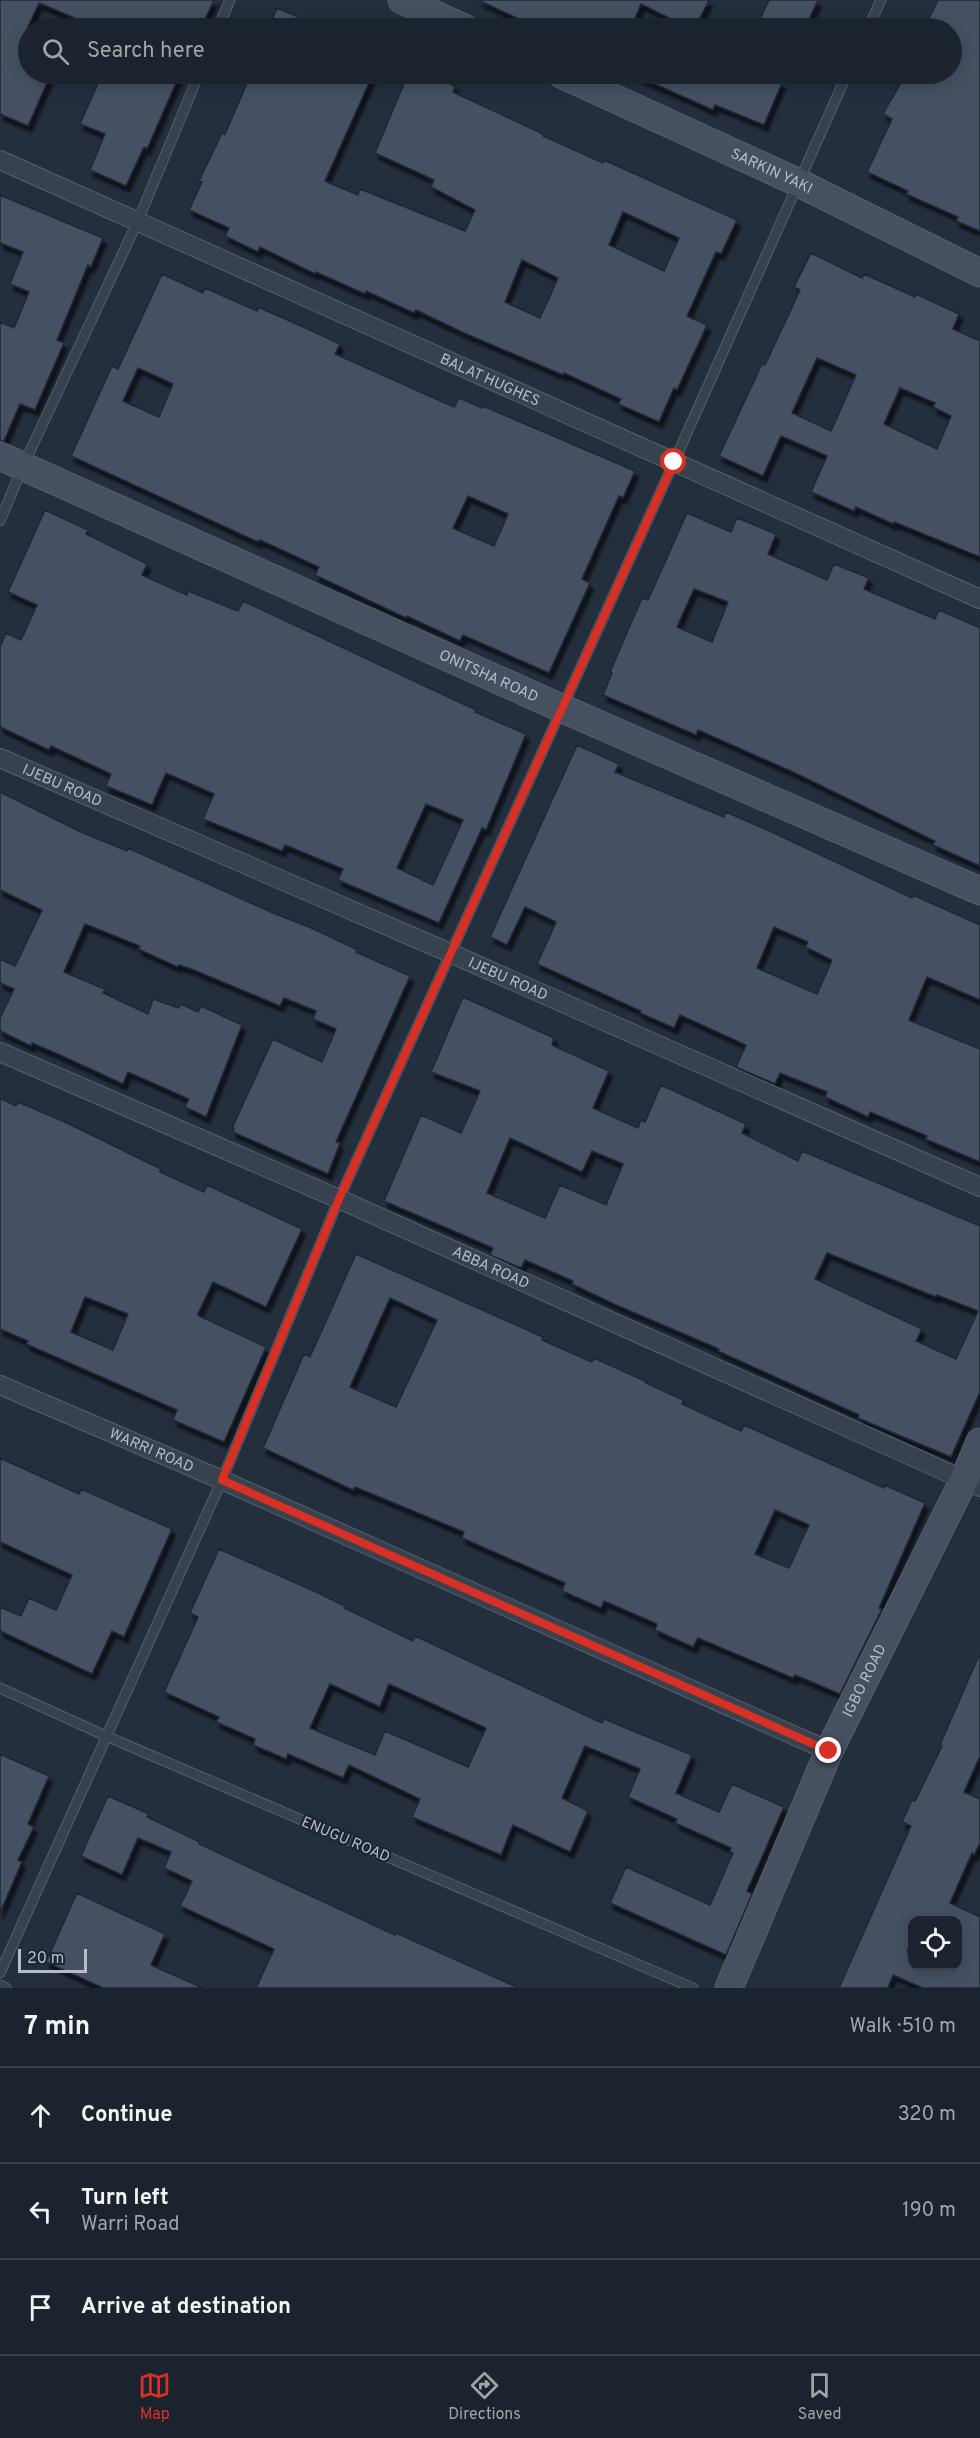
<!DOCTYPE html>
<html lang="en">
<head>
<meta charset="utf-8">
<style>
  body { margin:0; font-family:Overpass,sans-serif; background:#282f3a; color:#f1f3f6 }
  .controls { position:absolute; right:18px; bottom:18px; display:grid; overflow:hidden; border-radius:12px; box-shadow:0 3px 15px #0003 }
  .controls button { width:54px; height:54px; display:grid; place-items:center; padding:0; border:0; border-bottom:2px solid #39404a; background:#1b232e; color:#f1f3f6; font:30px sans-serif }
  .scale { position:absolute; left:18px; bottom:15px; width:69px; box-sizing:border-box; padding-left:6px; border:3px solid #b4bcc9; border-top:0; font-size:16px; line-height:21px; white-space:nowrap; color:#b4bcc9; -webkit-text-stroke:4px #1d2633; paint-order:stroke }
  .stop { position:absolute; width:18px; height:18px; margin:-14px; border:4px solid #d93025; border-radius:50%; background:#fff }
  .stop.end { background:#d93025; border-color:#fff; box-shadow:0 2px 6px #0008 }
  .list { margin:0; padding:0; list-style:none }
  h2 { display:flex; justify-content:space-between; align-items:center; height:78px; margin:0; padding:0 24px; font-size:26px }
  h2 small { font-size:20px; font-weight:400; color:#a0a4aa }
  .list li { display:grid; grid-template-columns:39px 1fr auto; gap:18px; align-items:center; box-sizing:border-box; height:96px; padding:0 24px; border-top:2px solid #39404a }
  .list b { display:block; font-size:22px; white-space:nowrap }
  .list p { margin:0; font-size:20px; white-space:nowrap; color:#a0a4aa }
  .list em { font-size:20px; font-style:normal; color:#a0a4aa }
  .icon { flex:none; width:33px; height:33px; fill:none; stroke:currentColor; stroke-width:2; stroke-linecap:round; stroke-linejoin:round }
  .map { position:relative; flex:none; width:980px; height:1988px; overflow:hidden }
  .search { position:absolute; background:#1b232e; box-shadow:0 3px 15px #0003; left:18px; right:18px; top:18px; height:66px; display:flex; align-items:center; gap:15px; box-sizing:border-box; padding:0 21px; border-radius:33px; color:#a0a4aa; font-size:22px }
  .sheet { height:366px; background:#1b232e }
  nav { display:flex; justify-content:space-around; align-items:center; box-sizing:border-box; height:84px; border-top:2px solid #39404a; background:#1b232e; font-size:16px; color:#a0a4aa }
  nav a { display:grid; justify-items:center; gap:3px }
  nav .on { color:#d93025 }
  .map>svg:first-child { display:block }
  .building { fill:#455162; stroke:#1f2835; stroke-width:1.5; fill-rule:evenodd; filter:url(#shadow) }
  .lines { fill:none; stroke-linecap:round; stroke-linejoin:round }
  .lane-casing { stroke:#565f6c; stroke-width:11 }
  .street-casing { stroke:#565f6c; stroke-width:20 }
  .secondary-casing { stroke:#565f6c; stroke-width:29 }
  .lane { stroke:#38414e; stroke-width:9 }
  .street { stroke:#38414e; stroke-width:18 }
  .secondary { stroke:#465061; stroke-width:27 }
  .route { stroke:#d93025; stroke-width:8 }
  .labels { text-anchor:middle; stroke-width:4.5; stroke-linejoin:round; paint-order:stroke }
  .street-label { font-size:15px; fill:#b4bcc9; stroke:#1d2633 }
</style>
</head>
<body>
<div class="map">
<svg width="980" height="1988" viewBox="0 0 980 1988">
  <defs>
    <filter id="shadow"><feDropShadow dx="3.5" dy="6" stdDeviation="1.5" flood-color="#0009"/></filter>
  </defs>
  <rect width="100%" height="100%" fill="#242f3e"/>
  <path class="building" d="M0 0H214L201 28H98L39 3 28 27V74H51L28 126 0 114Z
    M478 0H709L695 28H689L641 4 631 28H547L524 19 523 21Z
    M769 0H818L805 28H756Z
    M938 0H980V231L956 221 958 217 906 194 908 191 867 172 892 119 883 114 906 74H951V28H924Z
    M277 8 324 28H269Z
    M102 74H180L147 149 144 147 126 186 90 170 105 134 80 124Z
    M251 74H373L325 181 358 195 360 189 465 231 475 210 431 187 434 180 375 153 408 74H428L455 86 453 92 543 134V136L603 163 604 160 737 220 721 254 716 252 687 316 707 325 677 390 674 388 659 422 618 404 621 399 564 373 563 375 464 333 416 310 414 313 366 291 365 294 316 272 315 274 260 247 258 252 225 236 229 228 189 210 202 182 199 181 222 133 225 134ZM623 212 679 238 664 271 609 245ZM522 260 558 278 540 318 505 302Z
    M632 74H762L782 83 764 125 715 105 713 110Z
    M0 195 103 238 91 267 88 265 57 340 64 343 35 410 20 404 4 441H0V322L14 328 29 292 10 284 23 252 0 243Z
    M811 253 862 278 864 274 915 297 916 294 959 314 953 329 980 341V557L894 522 893 524 856 507 854 511 811 492 827 456 781 436 763 476 719 456 762 364 765 365 800 290 794 287ZM817 358 856 375 831 431 792 413ZM900 388 935 403 933 407 951 416 937 449 884 424Z
    M162 274 203 293 205 288 257 311 258 307 301 326 340 344 335 354 454 407 459 398 482 408 483 406 635 471 623 498 619 496 582 579 590 583 549 673 463 635 460 641 407 616 406 618 315 575 319 567 260 540 258 542 71 456 112 366 118 369ZM138 368 173 384 159 417 123 401ZM468 496 508 514 494 546 453 528Z
    M45 510 88 530 86 534 147 564 142 575 187 595 188 591 238 611 243 601 476 710 475 712 526 734 486 830 482 828 439 923 338 880 343 869 285 845 282 851 203 819 214 794 166 773 152 805 106 786 111 774 51 746 49 750 0 727V647L6 633 21 640 37 605 8 592ZM426 804 463 820 433 885 397 868Z
    M687 513 731 532 737 518 776 534 768 554 827 580 834 564 869 578 864 589 935 619 939 610 980 628V866L933 845 935 841 793 772 698 730 696 735 603 695 612 673 610 672 642 598 648 600ZM694 589 728 602 712 642 677 627Z
    M577 745 619 764 615 772 724 817 726 812 774 833 912 898 913 895 980 925V1000L927 977 909 1020 980 1049V1162L925 1139 927 1136 870 1112 868 1117 825 1097 827 1092 780 1073 775 1084 736 1067 746 1045 680 1015 674 1028 640 1013 641 1011 537 964 556 922 525 907 507 945 490 937ZM774 927 808 942 805 947 832 960 817 994 757 968Z
    M0 792 81 832 127 851 128 848 273 913 309 927 358 950 356 952 410 976 336 1142 340 1143 328 1174 233 1132 234 1128H232L273 1039 322 1062 336 1029 313 1019 316 1011 284 998 280 1006 194 970 179 965 178 967 138 949 140 946 85 924 64 972 105 989 103 993 148 1014 153 999 179 1008 181 1004 198 1012 201 1006 242 1025 206 1117 185 1107 189 1099 128 1072 123 1084 60 1055 32 1043 31 1046 0 1031V1018L14 989 0 983V959L15 966 42 910 0 890Z
    M463 997 554 1038 552 1045 609 1071 593 1108 638 1128 641 1120 645 1122 661 1085 746 1124 742 1133 798 1161 802 1151 980 1226V1392L951 1457 858 1418 859 1415 718 1351 719 1349 616 1305 572 1284 573 1281 525 1260 521 1268 490 1255 493 1248 384 1201 421 1115 461 1133 480 1091 431 1072ZM510 1138 582 1172 592 1151 623 1164 606 1205 560 1185 545 1218 487 1193ZM827 1253 936 1297 937 1295 978 1311 956 1359 916 1341 922 1329 815 1279Z
    M0 1098 16 1106 18 1102 65 1122 161 1169 160 1172 204 1192 207 1185 302 1229 266 1307 213 1282 198 1314 199 1316 266 1347 224 1442 173 1420 177 1410 26 1344 28 1341 0 1329ZM85 1297 128 1314 113 1350 71 1332Z
    M356 1254 543 1337 542 1340 592 1362 594 1358 647 1382 646 1383 683 1400 682 1404 741 1431 744 1425 884 1488 885 1485 925 1503 879 1608 882 1609 840 1694 795 1675 793 1678 698 1638 693 1647 655 1630 657 1624 604 1601 601 1608 562 1591 565 1583 462 1538 464 1532 355 1487 353 1490 263 1448 304 1354 310 1357ZM390 1298 437 1320 396 1407 350 1387ZM775 1510 809 1525 789 1568 755 1554Z
    M0 1458 79 1494 81 1489 172 1529 124 1637 112 1631 92 1674 0 1631V1607L21 1616 29 1598 56 1610 72 1575 0 1542Z
    M219 1549 314 1591 345 1606 344 1608 413 1641 415 1636 602 1723 604 1719 692 1755 676 1793 719 1812 732 1784 784 1807 747 1891 752 1894 726 1955 610 1903 626 1867 710 1905 733 1853 730 1852 731 1848 675 1823 677 1819 628 1797 640 1769 585 1746 562 1798 588 1811 570 1852 513 1825 501 1855 412 1817 420 1799 349 1765 343 1778 288 1754 286 1759 253 1745 255 1739 216 1722 219 1717 164 1692 198 1617 190 1613ZM330 1684 380 1707 389 1684 486 1728 468 1767 385 1731 375 1755 310 1728Z
    M980 1653V1756L964 1792 980 1799V1843L974 1855 972 1853 950 1903 980 1917V1988H923L893 1975 888 1988H839L911 1826 902 1822 912 1800 915 1801 942 1746 940 1745ZM912 1920H957V1965H912V1954L907 1952 912 1939Z
    M0 1754 49 1776 28 1824 34 1827 18 1860 22 1862 0 1913Z
    M108 1796 149 1814 147 1817 200 1842 199 1844 298 1890 395 1935 396 1933 519 1988H256L274 1949 180 1906 192 1881 164 1868 171 1852 138 1838 122 1875 81 1856Z
    M77 1893 165 1934 151 1965 203 1988H103L46 1962Z"/>
  <g class="lines">
    <defs>
      <path id="lane" d="M218 28 230 0
        M868 28 881 0
        M0 521 23 466 137 223 199 74
        M0 1688 106 1736 693 1988
        M0 1973 222 1480 339 1199 674 462 847 74
        M0 1985 6 1988"/>
      <g id="street">
        <path id="s1" d="M0 160 980 599"/>
        <path id="s2" d="M0 758 450 953 980 1187"/>
        <path id="s3" d="M0 1052 339 1199 980 1487"/>
        <path id="s4" d="M0 1385 222 1480 829 1751"/>
      </g>
      <g id="secondary">
        <path d="M402 0 464 28"/>
        <path id="s5" d="M561 74 797 182 980 273"/>
        <path id="s6" d="M0 456 561 708 980 891"/>
        <path id="s7" d="M729 1988 829 1751 964 1480 980 1442"/>
      </g>
    </defs>
    <use href="#lane" class="lane-casing"/>
    <use href="#street" class="street-casing"/>
    <use href="#secondary" class="secondary-casing"/>
    <use href="#lane" class="lane"/>
    <use href="#street" class="street"/>
    <use href="#secondary" class="secondary"/>
  </g>
  <g class="lines">
    <path class="route" d="M674 462 339 1199 222 1480 829 1751"/>
  </g>
  <g class="labels">
    <g class="street-label">
      <text dy="5" stroke="none"><textPath href="#s5" startOffset="232">SARKIN YAKI</textPath></text>
      <text dy="5" stroke="none"><textPath href="#s1" startOffset="537">BALAT HUGHES</textPath></text>
      <text dy="5" stroke="none"><textPath href="#s6" startOffset="536">ONITSHA ROAD</textPath></text>
      <text dy="5" stroke="none"><textPath href="#s2" startOffset="68">IJEBU ROAD</textPath></text>
      <text dy="5" stroke="none"><textPath href="#s2" startOffset="554">IJEBU ROAD</textPath></text>
      <text dy="5" stroke="none"><textPath href="#s3" startOffset="536">ABBA ROAD</textPath></text>
      <text dy="5" stroke="none"><textPath href="#s4" startOffset="165">WARRI ROAD</textPath></text>
      <text dy="5" stroke="none"><textPath href="#s7" startOffset="336">IGBO ROAD</textPath></text>
      <text transform="translate(346 1839) rotate(23)" y="5">ENUGU ROAD</text>
    </g>
  </g>
</svg>
<div class="controls">
<button><svg class="icon" aria-label="locate" viewBox="0 0 24 24"><circle cx="12" cy="12" r="6"/><path d="M12 2v4M12 18v4M2 12h4M18 12h4"/></svg></button>
</div>
<div class="scale">20 m</div>
<div class="stop" style="left:674px;top:462px"></div>
<div class="stop end" style="left:829px;top:1751px"></div>
<div class="search"><svg class="icon" aria-label="search" viewBox="0 0 24 24"><circle cx="10" cy="10" r="6"/><path d="M15 15l6 6"/></svg>Search here</div>
</div>
<section class="sheet">
<h2>7 min<small>Walk · 510 m</small></h2>
<ul class="list">
<li><svg class="icon" aria-label="ahead" viewBox="0 0 24 24"><path d="M12 20V5M6 11l6-6 6 6"/></svg><div><b>Continue</b></div><em>320 m</em></li>
<li><svg class="icon" aria-label="left" viewBox="0 0 24 24"><path d="M17 20v-9H6M10 6l-5 5 5 5"/></svg><div><b>Turn left</b><p>Warri Road</p></div><em>190 m</em></li>
<li><svg class="icon" aria-label="arrive" viewBox="0 0 24 24"><path d="M6 21V4h12l-3 4 3 4H6"/></svg><div><b>Arrive at destination</b></div></li>
</ul>
</section>
<nav>
<a class="on"><svg class="icon" aria-label="map" viewBox="0 0 24 24"><path d="M3 6l6-2 6 2 6-2v14l-6 2-6-2-6 2zM9 4v14M15 6v14"/></svg>Map</a>
<a><svg class="icon" aria-label="directions" viewBox="0 0 24 24"><path d="M12 3l9 9-9 9-9-9zM9 14v-3h6M13 9l2 2-2 2"/></svg>Directions</a>
<a><svg class="icon" aria-label="saved" viewBox="0 0 24 24"><path d="M7 4h10v16l-5-4-5 4z"/></svg>Saved</a>
</nav>
</body>
</html>
